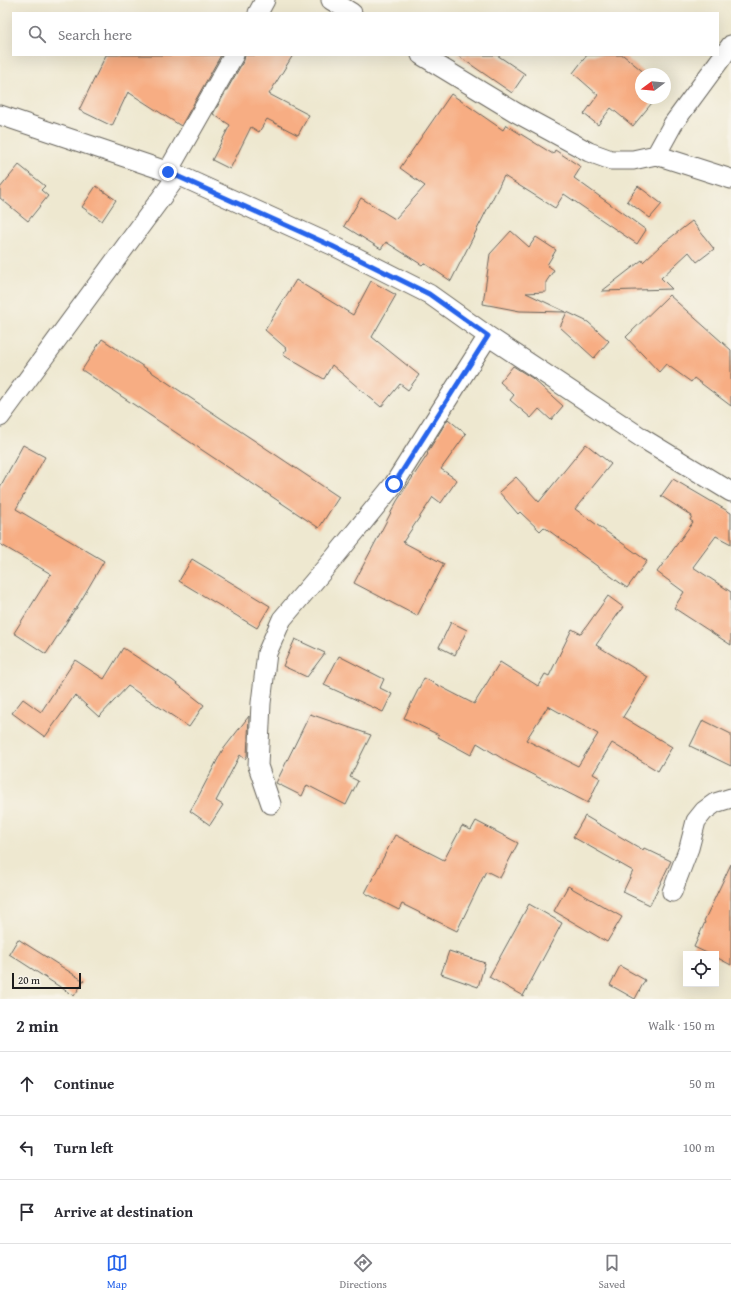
<!DOCTYPE html>
<html lang="en">
<head>
<meta charset="utf-8">
<style>
  body { margin:0; font-family:"Gentium Book Plus",serif; background:#f2f2f3; color:#2b2b33 }
  .controls { position:absolute; right:12px; bottom:12px; display:grid; overflow:hidden; border-radius:0px; box-shadow:0 4px 16px #0002 }
  .controls button { width:36px; height:36px; display:grid; place-items:center; padding:0; border:0; border-bottom:1px solid #e1e1e2; background:#fff; color:#2b2b33; font:20px sans-serif }
  .compass { position:absolute; left:635px; top:68px; width:36px; height:36px; border-radius:50%; background:#fff; box-shadow:0 4px 16px #0002; rotate:254deg }
  .scale { position:absolute; left:12px; bottom:10px; width:69px; box-sizing:border-box; padding-left:4px; border:2px solid #1c1c1c; border-top:0; font-size:11px; line-height:14px; white-space:nowrap; color:#1c1c1c; -webkit-text-stroke:3px #f7f3e8; paint-order:stroke }
  .stop { position:absolute; width:12px; height:12px; margin:-9px; border:3px solid #2563eb; border-radius:50%; background:#fff }
  .stop.end { background:#2563eb; border-color:#fff; box-shadow:0 1px 4px #0008 }
  .list { margin:0; padding:0; list-style:none }
  h2 { display:flex; justify-content:space-between; align-items:center; height:52px; margin:0; padding:0 16px; font-size:17px }
  h2 small { font-size:13px; font-weight:400; color:#7c7c81 }
  .list li { display:grid; grid-template-columns:26px 1fr auto; gap:12px; align-items:center; box-sizing:border-box; height:64px; padding:0 16px; border-top:1px solid #e1e1e2 }
  .list b { display:block; font-size:15px; white-space:nowrap }
  .list em { font-size:13px; font-style:normal; color:#7c7c81 }
  .icon { flex:none; width:22px; height:22px; fill:none; stroke:currentColor; stroke-width:2; stroke-linecap:round; stroke-linejoin:round }
  .map { position:relative; flex:none; width:731px; height:999px; overflow:hidden }
  .search { position:absolute; background:#fff; box-shadow:0 4px 16px #0002; left:12px; right:12px; top:12px; height:44px; display:flex; align-items:center; gap:10px; box-sizing:border-box; padding:0 14px; border-radius:0px; color:#7c7c81; font-size:15px }
  .sheet { height:244px; background:#fff }
  nav { display:flex; justify-content:space-around; align-items:center; box-sizing:border-box; height:56px; border-top:1px solid #e1e1e2; background:#fff; font-size:11px; color:#7c7c81 }
  nav a { display:grid; justify-items:center; gap:2px }
  nav .on { color:#2563eb }
  .map>svg:first-child { display:block }
  .building { fill:#f7ad83; fill-rule:evenodd }
  .lines { fill:none; stroke-linecap:round; stroke-linejoin:round }
  .street-casing { stroke:#66635b; stroke-width:21 }
  .street { stroke:#fff; stroke-width:19 }
  .route { stroke:#2563eb; stroke-width:5 }
</style>
</head>
<body>
<div class="map">
<svg width="731" height="999" viewBox="0 0 731 999">
  <rect width="100%" height="100%" fill="#f7f3e8"/>
  <filter id="ink" filterUnits="userSpaceOnUse"><feTurbulence type="fractalNoise" baseFrequency=".025" numOctaves="2"/><feDisplacementMap in="SourceGraphic" scale="8" xChannelSelector="R" yChannelSelector="G"/><feConvolveMatrix kernelMatrix="1 2 1 2 8 2 1 2 1" color-interpolation-filters="sRGB"/></filter>
  <filter id="wash" filterUnits="userSpaceOnUse"><feTurbulence type="fractalNoise" baseFrequency=".012" numOctaves="4" result="noise"/><feDisplacementMap in="SourceGraphic" scale="16" xChannelSelector="R" yChannelSelector="G"/><feGaussianBlur stdDeviation="0.9" result="paint"/><feColorMatrix in="noise" values="0 0 0 0 0 0 0 0 0 0 0 0 0 0 0 0 0 1.4 0 .05"/><feComposite in="paint" operator="in"/></filter>
  <g filter="url(#wash)">
    <rect width="100%" height="100%" fill="#eee8d0"/>
    <g id="blocks">
      <path class="building" d="M106 55H221L181 126 128 92 112 126 79 110Z
        M245 55H293L269 94 309 115 298 135 267 119 259 132 251 127 230 169 212 160 230 125 213 114 244 60Z
        M457 55H497L525 74 512 93Z
        M587 55H623L646 74H641V98H656L633 126 611 108 598 125 584 114 598 95 573 73Z
        M451 94 503 130 506 125 553 154 555 150 581 167 574 178 646 230 637 244 564 194 555 208 504 176 451 281 424 263 422 265 386 242 381 249 344 226 361 198 395 219 425 186 400 168Z
        M19 165 45 186 41 190 48 196 28 221 0 198V188Z
        M96 186 116 200 102 221 82 207Z
        M638 186 662 204 650 218 627 201Z
        M692 221 714 249 697 262 689 252 661 278 672 289 602 291 642 260 643 262 661 245Z
        M511 231 529 247 536 237 556 250 547 265 554 270 546 282V292L526 293 566 312 520 311 483 304 490 254Z
        M296 280 353 315 371 281 396 295 372 337 419 375 408 390 400 384 381 407 332 365 324 379 283 355 287 349 265 330Z
        M669 295 731 350V406L694 378 691 382 666 364 659 372 626 337Z
        M567 312 588 322 609 341 594 358 560 327Z
        M102 339 339 497 319 528 82 370Z
        M513 366 532 378 563 406 551 420 539 409 531 418 510 400 514 395 500 382Z
        M448 419 466 434 441 469 457 480 441 503 433 497 403 542 444 564 417 616 354 583 397 501 428 454 427 453Z
        M586 444 611 464 575 509 647 561 627 588 544 527 540 531 520 512 518 514 499 492 516 477 539 502Z
        M23 445 45 457 16 509 104 561 76 609H75L46 654 14 633 51 574 0 544V487Z
        M673 479 731 513V544L716 536 693 567 731 592V645L674 608 684 592 657 572 693 522 690 520 692 516 661 496Z
        M192 559 270 606 257 628 179 581Z
        M608 596 623 607 596 645 648 677 623 717 672 747 658 771 612 743 593 774 600 778 588 803 508 762 477 743 471 755 438 737 439 735 404 718 424 678 474 704 500 662 538 686 545 674 549 676 572 629 581 634ZM548 706 598 734 578 766 526 740Z
        M451 622 467 630 455 655 439 647Z
        M295 639 325 653 307 677 283 666Z
        M123 648 172 680 204 705 189 727 128 686 99 717 75 695 45 737 12 713 23 699 41 712 75 660 104 679Z
        M339 656 384 679 380 688 392 694 383 712 324 685Z
        M310 714 371 735 350 777 358 781 346 805 307 785 302 796 276 783Z
        M249 716 247 756 245 759 240 755 216 801 223 805 210 825 190 811 196 801 222 751Z
        M703 720 731 734V766L690 746Z
        M585 816 643 850 644 848 671 861 650 905 623 892 633 871 573 837Z
        M476 821 518 843 500 878 486 871 457 931 402 904 399 910 365 893 395 835 444 860 462 826 471 830Z
        M731 864V965L716 957V954H709L694 947 705 922 704 921Z
        M568 886 622 917 607 942 554 911Z
        M529 904 562 923 523 996 489 977Z
        M18 939 84 981 74 996 9 954Z
        M449 951 485 963 478 987 441 974Z
        M620 966 645 980 635 999 610 985Z"/>
    </g>
  </g>
  <g filter="url(#ink)">
    <use href="#blocks" fill-opacity="0" stroke="#66635b" stroke-width="1"/>
    <g class="lines">
      <defs>
        <path id="street" d="M331 0 352 13
          M258 13 265 0
          M421 55 515 112 589 152 611 160H633L656 155 731 179
          M0 115 178 175 332 245 429 294 488 336 642 438 731 492
          M656 155 673 124 731 45
          M168 171 234 55
          M0 417 178 175
          M271 804 258 766 261 703 267 653 282 619 334 558 394 484 488 336
          M672 892 689 848 696 821 704 811 715 803 731 798"/>
      </defs>
      <use href="#street" class="street-casing"/>
      <use href="#street" class="street"/>
    </g>
  </g>
  <g class="lines" filter="url(#ink)">
    <path class="route" d="M168 172 332 246 429 294 488 336 394 484"/>
  </g>
</svg>
<div class="controls">
<button><svg class="icon" aria-label="locate" viewBox="0 0 24 24"><circle cx="12" cy="12" r="6"/><path d="M12 2v4M12 18v4M2 12h4M18 12h4"/></svg></button>
</div>
<svg class="compass" viewBox="-18 -18 36 36"><path d="M0-13l5 13h-10z" fill="#e53935"/><path d="M0 13l5-13h-10z" fill="#7c7c81"/></svg>
<div class="scale">20 m</div>
<div class="stop" style="left:394px;top:484px"></div>
<div class="stop end" style="left:168px;top:172px"></div>
<div class="search"><svg class="icon" aria-label="search" viewBox="0 0 24 24"><circle cx="10" cy="10" r="6"/><path d="M15 15l6 6"/></svg>Search here</div>
</div>
<section class="sheet">
<h2>2 min<small>Walk · 150 m</small></h2>
<ul class="list">
<li><svg class="icon" aria-label="ahead" viewBox="0 0 24 24"><path d="M12 20V5M6 11l6-6 6 6"/></svg><div><b>Continue</b></div><em>50 m</em></li>
<li><svg class="icon" aria-label="left" viewBox="0 0 24 24"><path d="M17 20v-9H6M10 6l-5 5 5 5"/></svg><div><b>Turn left</b></div><em>100 m</em></li>
<li><svg class="icon" aria-label="arrive" viewBox="0 0 24 24"><path d="M6 21V4h12l-3 4 3 4H6"/></svg><div><b>Arrive at destination</b></div></li>
</ul>
</section>
<nav>
<a class="on"><svg class="icon" aria-label="map" viewBox="0 0 24 24"><path d="M3 6l6-2 6 2 6-2v14l-6 2-6-2-6 2zM9 4v14M15 6v14"/></svg>Map</a>
<a><svg class="icon" aria-label="directions" viewBox="0 0 24 24"><path d="M12 3l9 9-9 9-9-9zM9 14v-3h6M13 9l2 2-2 2"/></svg>Directions</a>
<a><svg class="icon" aria-label="saved" viewBox="0 0 24 24"><path d="M7 4h10v16l-5-4-5 4z"/></svg>Saved</a>
</nav>
</body>
</html>
